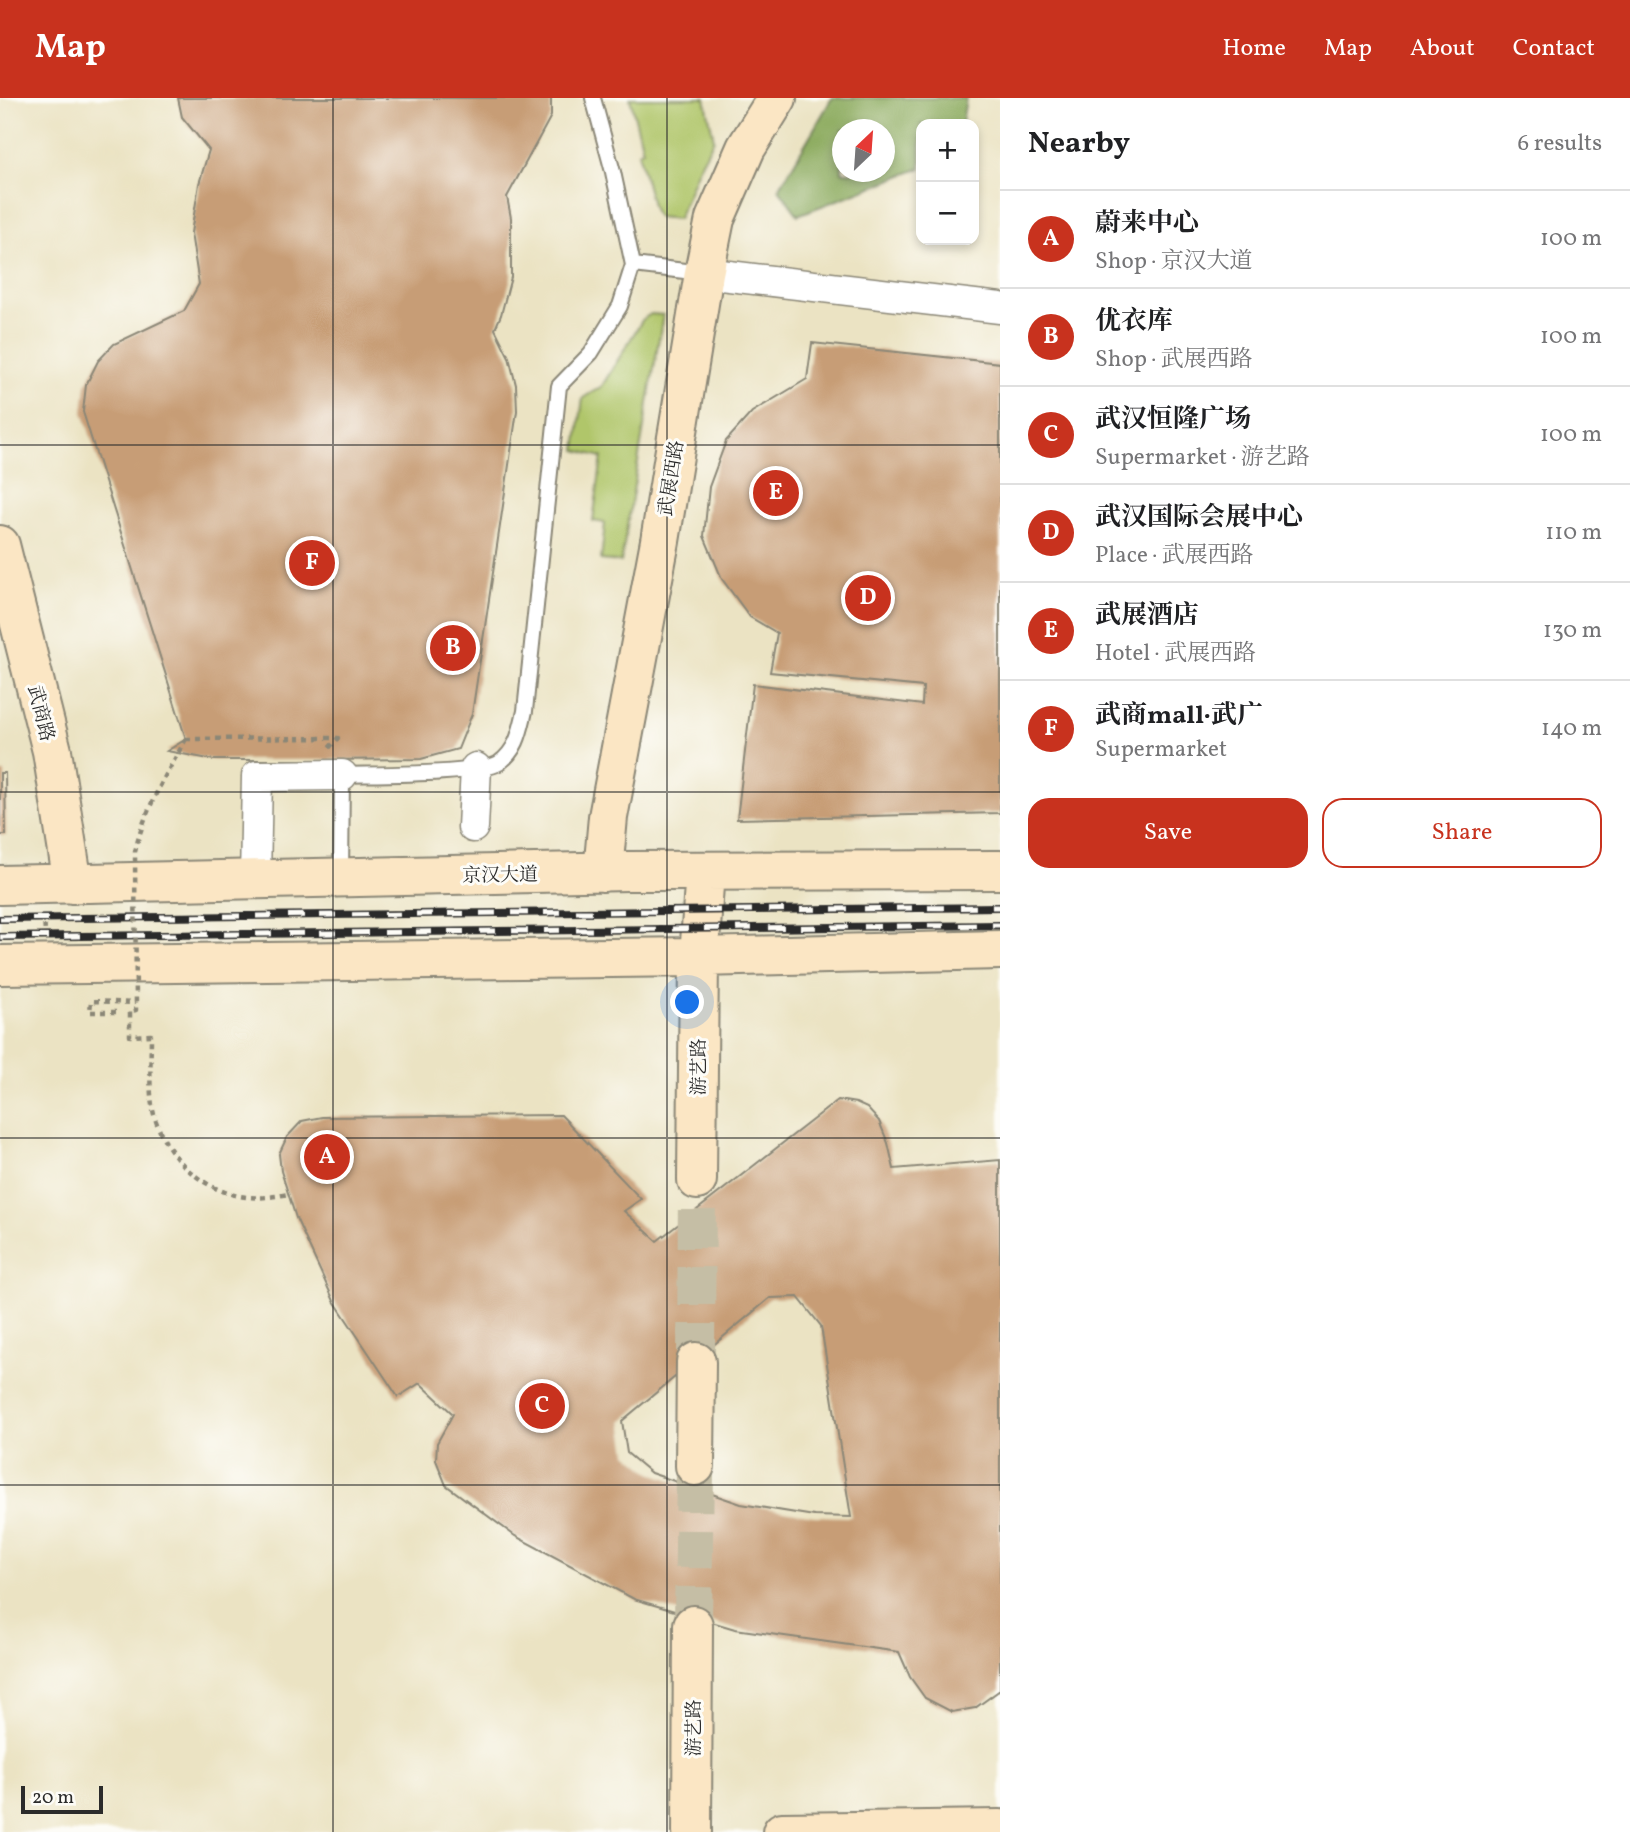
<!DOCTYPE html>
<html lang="en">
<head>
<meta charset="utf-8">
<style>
  body { margin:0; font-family:Vollkorn,"Noto Serif SC",serif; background:#f2f2f2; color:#202124 }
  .controls { position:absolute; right:21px; top:21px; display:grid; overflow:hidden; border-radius:14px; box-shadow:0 4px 10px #0003 }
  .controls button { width:63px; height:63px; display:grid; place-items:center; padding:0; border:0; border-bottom:2px solid #e0e0e0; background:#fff; color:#202124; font:35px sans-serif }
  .compass { position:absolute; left:832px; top:21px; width:63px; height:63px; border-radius:50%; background:#fff; box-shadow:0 4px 10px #0003; rotate:25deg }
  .scale { position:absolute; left:21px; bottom:18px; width:82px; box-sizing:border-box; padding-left:7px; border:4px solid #2b2b2b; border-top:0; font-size:19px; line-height:24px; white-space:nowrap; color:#2b2b2b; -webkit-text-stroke:5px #fdfcf7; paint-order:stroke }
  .you { position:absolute; left:688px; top:905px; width:24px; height:24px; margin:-18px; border:5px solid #fff; border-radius:50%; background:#1a73e8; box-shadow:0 0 0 10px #1a73e833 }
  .badge { display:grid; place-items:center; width:46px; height:46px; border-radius:50%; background:#c8321e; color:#fff; font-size:23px; font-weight:700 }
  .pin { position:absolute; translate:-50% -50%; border:4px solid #fff; box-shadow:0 2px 7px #0006 }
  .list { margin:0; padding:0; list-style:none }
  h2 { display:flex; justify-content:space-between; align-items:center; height:91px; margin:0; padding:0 28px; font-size:30px }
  h2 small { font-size:23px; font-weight:400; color:#757577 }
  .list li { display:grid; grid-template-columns:46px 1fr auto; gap:21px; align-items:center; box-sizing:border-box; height:98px; padding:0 28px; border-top:2px solid #e0e0e0 }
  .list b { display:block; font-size:26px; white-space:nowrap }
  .list p { margin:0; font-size:23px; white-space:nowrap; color:#757577 }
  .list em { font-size:23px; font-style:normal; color:#757577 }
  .actions { display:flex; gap:14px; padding:21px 28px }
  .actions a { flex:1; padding:16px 0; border:2px solid #c8321e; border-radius:21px; text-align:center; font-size:24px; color:#c8321e }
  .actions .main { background:#c8321e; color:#fff }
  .map { position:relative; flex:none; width:1000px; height:1734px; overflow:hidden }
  header { display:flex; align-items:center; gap:42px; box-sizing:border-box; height:98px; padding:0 35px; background:#c8321e; color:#fff }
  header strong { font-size:33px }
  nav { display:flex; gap:38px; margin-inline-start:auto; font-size:24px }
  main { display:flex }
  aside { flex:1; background:#fff }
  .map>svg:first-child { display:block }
  .green { fill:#b0c66b; stroke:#6e784b; stroke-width:2 }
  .forest { fill:#8cab5f; stroke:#5c6b45; stroke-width:2; fill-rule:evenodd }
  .building { fill:#c79d76; fill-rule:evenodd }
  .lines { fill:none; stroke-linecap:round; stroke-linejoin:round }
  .secondary-tunnel { stroke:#c5bea5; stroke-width:38; stroke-dasharray:38 19; stroke-linecap:butt }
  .lane-casing { stroke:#8b8777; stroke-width:18 }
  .street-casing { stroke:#8b8777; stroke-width:33 }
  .secondary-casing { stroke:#8b8777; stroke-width:42 }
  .path { stroke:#8b8777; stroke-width:4.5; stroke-dasharray:5 5; stroke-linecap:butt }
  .lane { stroke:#fff; stroke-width:14 }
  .street { stroke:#fff; stroke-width:30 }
  .secondary { stroke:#fbe6c4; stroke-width:38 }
  .rail-casing { stroke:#2b2b2b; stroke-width:8 }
  .rail { stroke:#fdfcf7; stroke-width:5; stroke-dasharray:16; stroke-linecap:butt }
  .path-bridge { stroke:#8b8777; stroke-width:4.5; stroke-dasharray:5 5; stroke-linecap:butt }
  .grid { fill:none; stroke:#2b2b2b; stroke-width:2; stroke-opacity:0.55 }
  .labels { text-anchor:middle; stroke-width:6; stroke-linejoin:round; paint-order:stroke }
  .street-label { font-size:19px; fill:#2b2b2b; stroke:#fdfcf7 }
</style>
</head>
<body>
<header>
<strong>Map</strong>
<nav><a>Home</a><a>Map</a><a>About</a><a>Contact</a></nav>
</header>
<main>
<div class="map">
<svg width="1000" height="1734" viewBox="0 0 1000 1734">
  <rect width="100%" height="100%" fill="#fdfcf7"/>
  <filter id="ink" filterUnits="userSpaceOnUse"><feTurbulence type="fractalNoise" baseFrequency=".0143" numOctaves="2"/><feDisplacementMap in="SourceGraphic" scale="14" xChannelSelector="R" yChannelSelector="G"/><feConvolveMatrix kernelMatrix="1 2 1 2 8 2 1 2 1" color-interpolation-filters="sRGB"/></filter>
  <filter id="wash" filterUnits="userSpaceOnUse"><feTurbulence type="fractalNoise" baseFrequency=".00686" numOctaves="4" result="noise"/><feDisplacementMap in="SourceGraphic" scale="28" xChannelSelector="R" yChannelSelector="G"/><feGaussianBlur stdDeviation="1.57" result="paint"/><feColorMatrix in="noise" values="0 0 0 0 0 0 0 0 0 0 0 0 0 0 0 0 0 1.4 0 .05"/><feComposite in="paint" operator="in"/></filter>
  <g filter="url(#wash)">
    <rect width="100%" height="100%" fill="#ebe3c3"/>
    <path class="green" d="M630 0H705L714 41 698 71 678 121 657 119 653 111 638 54 643 52Z
      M651 216 663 217 621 464 601 462 605 425 593 423 602 359 576 352 583 300 602 288 643 221Z"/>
    <path class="forest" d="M832 0H966L962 26H921V70L798 117 779 91ZM842 32H884V74H842Z"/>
    <g id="blocks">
      <path class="building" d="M178 0H551V18L507 99 511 120V179L501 217 495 231 509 259 516 287 517 313 472 616 458 651 421 661 318 662H214L167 653 186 641 83 314 86 287 98 263 114 246 184 213 199 186 191 135 199 86 209 52 182 19Z
        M812 245 1000 265V715L737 721 753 586 922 607 923 589 770 574 777 535 750 519 722 481 704 438 709 389 726 343 752 314 807 281Z
        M0 675H5L6 737H0Z
        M838 1002 856 1005 867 1010 879 1023 888 1045 894 1071 1000 1062V1592L975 1610 952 1614 925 1600 910 1579 899 1554 735 1531 634 1501 515 1438 446 1387 436 1362 437 1345 453 1316 420 1285 398 1299 334 1203 296 1120 281 1073 279 1056 287 1039 302 1023 322 1019 561 1017 641 1101 624 1113 657 1143ZM798 1199 821 1228 851 1419 814 1418 741 1406 651 1375 627 1355 622 1323 770 1200Z"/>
    </g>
  </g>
  <g filter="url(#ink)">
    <use href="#blocks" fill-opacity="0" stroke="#8b8777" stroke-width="2"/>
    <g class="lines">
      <path class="secondary-tunnel" d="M696 1264 697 1082
        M693 1527 695 1368"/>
      <defs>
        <path id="lane" d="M593 0 613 74 633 167 702 175
          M341 778 342 677C371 676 480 677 499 665 517 652 520 634 525 613L559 288 591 255 620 208 633 167"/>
        <path id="street" d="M704 175 1000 210
          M473 729 476 670
          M255 781 257 678 342 677"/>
        <path id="secondary" d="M0 447 52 653 73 786
          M603 774 608 719 660 443 704 175 715 121 746 50 777 0
          M0 787 628 773 1000 772
          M0 867 699 859 1000 852
          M697 1082 699 859 705 773
          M695 1368 696 1264
          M692 1734 693 1527
          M782 1734 1000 1731"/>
      </defs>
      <use href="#lane" class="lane-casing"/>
      <use href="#street" class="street-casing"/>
      <use href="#secondary" class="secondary-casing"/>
      <path class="path" d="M186 641 338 640 329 650
        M44 817 45 836
        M116 914H90L91 903 135 905"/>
      <use href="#lane" class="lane"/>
      <use href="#street" class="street"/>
      <use href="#secondary" class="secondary"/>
      <defs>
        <path id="rail" d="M0 821 1000 809
          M0 839 1000 827"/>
      </defs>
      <use href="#rail" class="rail-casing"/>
      <use href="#rail" class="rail"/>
      <path class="path-bridge" d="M186 641C165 678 144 713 135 754L136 912 130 913V938L151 937C151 960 149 985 152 1007 158 1045 188 1081 225 1094 246 1102 267 1100 288 1096"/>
    </g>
  </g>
  <path class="grid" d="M333 0V1734M667 0V1734M0 347H1000M0 694H1000M0 1040H1000M0 1387H1000"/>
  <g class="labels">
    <g class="street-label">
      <text transform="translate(670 380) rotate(-81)" y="7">武展西路</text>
      <text transform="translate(42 615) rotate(76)" y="7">武商路</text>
      <text transform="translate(500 776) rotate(-1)" y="7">京汉大道</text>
      <text transform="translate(698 969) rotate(-90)" y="7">游艺路</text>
      <text transform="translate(693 1630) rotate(-90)" y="7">游艺路</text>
    </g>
  </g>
</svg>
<div class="controls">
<button>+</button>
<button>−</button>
</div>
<svg class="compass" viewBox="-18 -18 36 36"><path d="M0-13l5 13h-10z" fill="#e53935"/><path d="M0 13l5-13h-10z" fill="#757577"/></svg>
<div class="scale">20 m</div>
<div class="you"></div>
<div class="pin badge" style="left:327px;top:1059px">A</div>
<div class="pin badge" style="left:453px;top:550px">B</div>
<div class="pin badge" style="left:542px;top:1308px">C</div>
<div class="pin badge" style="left:868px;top:500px">D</div>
<div class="pin badge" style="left:776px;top:395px">E</div>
<div class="pin badge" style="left:312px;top:465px">F</div>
</div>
<aside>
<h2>Nearby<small>6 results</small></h2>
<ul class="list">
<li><span class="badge">A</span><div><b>蔚来中心</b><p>Shop · 京汉大道</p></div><em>100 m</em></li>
<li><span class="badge">B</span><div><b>优衣库</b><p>Shop · 武展西路</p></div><em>100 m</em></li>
<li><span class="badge">C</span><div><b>武汉恒隆广场</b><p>Supermarket · 游艺路</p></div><em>100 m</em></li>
<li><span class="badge">D</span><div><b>武汉国际会展中心</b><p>Place · 武展西路</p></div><em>110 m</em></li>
<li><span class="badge">E</span><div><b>武展酒店</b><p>Hotel · 武展西路</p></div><em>130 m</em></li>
<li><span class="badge">F</span><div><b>武商mall·武广</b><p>Supermarket</p></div><em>140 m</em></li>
</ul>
<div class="actions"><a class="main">Save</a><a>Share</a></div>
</aside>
</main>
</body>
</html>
